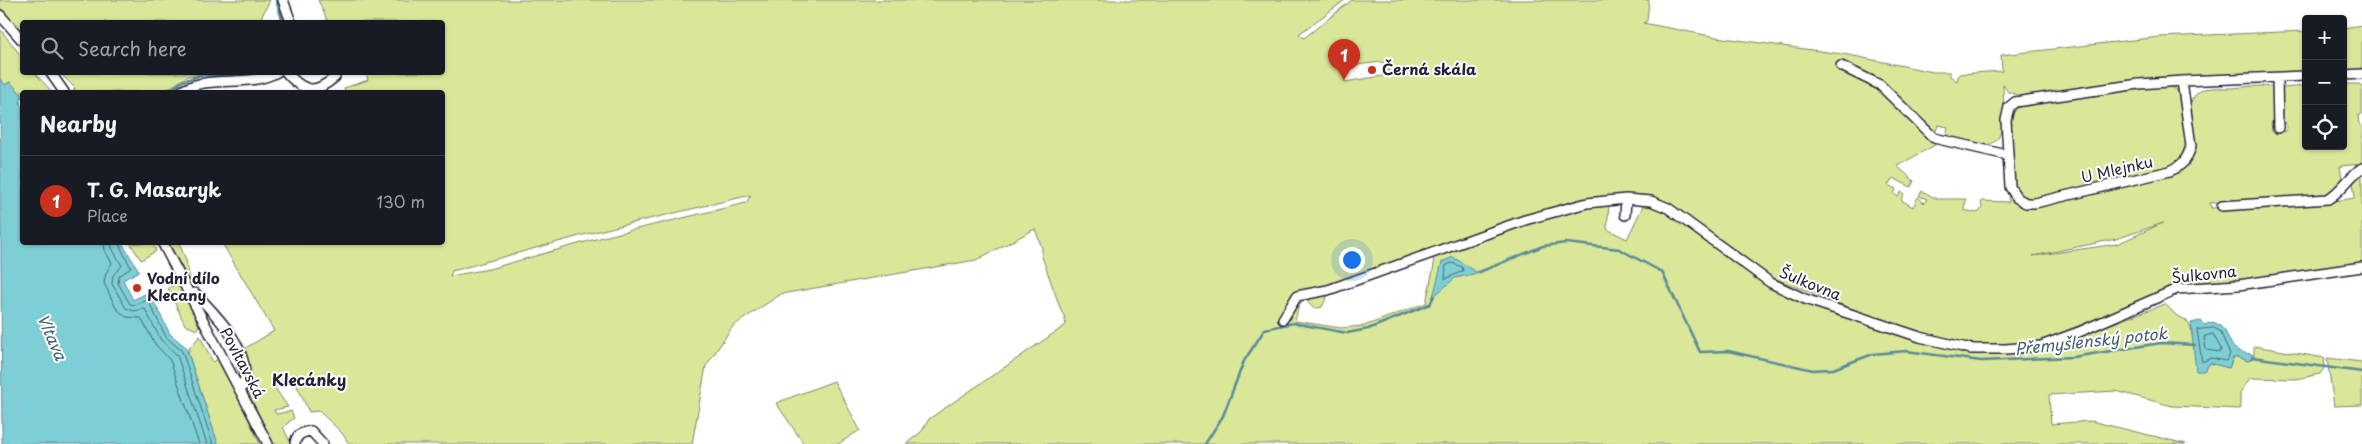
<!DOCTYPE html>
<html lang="en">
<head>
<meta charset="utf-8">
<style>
  body { margin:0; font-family:"Playpen Sans",sans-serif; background:#20242c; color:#f1f3f6 }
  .controls { position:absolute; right:15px; top:15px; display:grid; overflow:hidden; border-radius:5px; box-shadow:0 1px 4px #0004 }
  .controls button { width:45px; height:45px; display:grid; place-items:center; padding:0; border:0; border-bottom:1px solid #363941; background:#171b24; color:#f1f3f6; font:25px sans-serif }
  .you { position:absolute; left:1351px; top:259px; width:18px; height:18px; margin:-12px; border:4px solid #fff; border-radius:50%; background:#1a73e8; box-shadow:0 0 0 8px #1a73e833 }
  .badge { display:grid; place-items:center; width:32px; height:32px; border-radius:50%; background:#c8321e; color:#fff; font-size:16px; font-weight:700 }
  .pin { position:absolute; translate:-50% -41px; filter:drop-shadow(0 1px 2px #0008) }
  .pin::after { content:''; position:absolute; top:26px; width:18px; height:15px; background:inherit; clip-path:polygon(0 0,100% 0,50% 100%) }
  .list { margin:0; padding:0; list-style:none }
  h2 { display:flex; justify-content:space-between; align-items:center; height:65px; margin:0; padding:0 20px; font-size:21px }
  h2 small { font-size:16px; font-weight:400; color:#9ea1a6 }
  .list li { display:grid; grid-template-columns:32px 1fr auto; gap:15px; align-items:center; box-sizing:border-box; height:90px; padding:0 20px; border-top:1px solid #363941 }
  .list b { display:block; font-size:19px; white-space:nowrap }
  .list p { margin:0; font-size:16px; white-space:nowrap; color:#9ea1a6 }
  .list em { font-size:16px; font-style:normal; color:#9ea1a6 }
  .icon { flex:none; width:28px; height:28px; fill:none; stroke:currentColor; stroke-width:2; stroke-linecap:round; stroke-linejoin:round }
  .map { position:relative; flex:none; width:2362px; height:444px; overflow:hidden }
  .search { position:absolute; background:#171b24; box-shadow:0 1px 4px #0004; left:20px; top:20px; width:425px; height:55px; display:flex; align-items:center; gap:12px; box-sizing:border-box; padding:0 18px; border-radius:5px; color:#9ea1a6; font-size:19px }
  .panel { position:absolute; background:#171b24; box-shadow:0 1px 4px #0004; left:20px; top:90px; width:425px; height:155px; border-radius:5px }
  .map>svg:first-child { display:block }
  .green { fill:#dae799; stroke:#7e846a; fill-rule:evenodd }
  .water { fill:#7ecfd5; stroke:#598a97 }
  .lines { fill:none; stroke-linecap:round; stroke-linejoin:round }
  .shore { stroke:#476779; stroke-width:1 }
  .stream { stroke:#598a97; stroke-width:2.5 }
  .minor-casing { stroke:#22223b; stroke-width:12 }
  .minor { stroke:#fff; stroke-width:9 }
  .poi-dot { fill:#c8321e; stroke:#fff; stroke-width:2 }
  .labels { text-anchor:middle; stroke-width:4; stroke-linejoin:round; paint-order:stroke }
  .poi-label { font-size:15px; font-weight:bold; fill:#22223b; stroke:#fff; text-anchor:start }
  .street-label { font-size:15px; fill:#22223b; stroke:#fff }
  .water-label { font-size:16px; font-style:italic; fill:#425f71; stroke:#fff }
  .neighbourhood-label { font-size:16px; font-weight:bold; fill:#22223b; stroke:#fff }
</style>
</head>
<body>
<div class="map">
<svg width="2362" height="444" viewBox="0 0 2362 444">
  <rect width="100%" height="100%" fill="#fff"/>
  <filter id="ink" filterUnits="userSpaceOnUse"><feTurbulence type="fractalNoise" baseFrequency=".02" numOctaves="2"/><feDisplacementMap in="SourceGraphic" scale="10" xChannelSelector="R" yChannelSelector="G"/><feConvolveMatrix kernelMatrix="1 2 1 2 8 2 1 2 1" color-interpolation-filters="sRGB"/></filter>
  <g filter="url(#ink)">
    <path class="green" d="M0 0H270L259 22H22V32L0 8Z
      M318 0H1345L1299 34 1304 38 1352 0H1649L1647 21 1643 23 1716 37 1849 55 1933 72H1950V76L1957 81 1959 74 2002 71 2001 55 2159 37 2306 31V73L2166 77 2021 96 2008 92 2003 84C2003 102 2009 140 1988 145L1946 136 1948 127 1938 125 1936 131 1930 138 1935 142V145L1897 166 1914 181 1911 187 1893 178 1888 185 1896 189 1894 194 1898 197 1901 192 1904 194 1901 200 1913 207 1918 197 1924 203 1927 199 1919 196 1922 191 1937 199H1966L1964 210 1978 213 1982 208 1981 201 2009 202 2007 189 2027 207H2038L2179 173C2214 147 2170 101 2205 89 2213 87 2224 88 2232 88 2245 87 2262 84 2274 88L2276 120 2271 123 2272 132 2277 134 2286 131V123L2280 120V88L2306 86V146H2343V84H2359L2362 86V114L2358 116 2359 124 2362 126V164L2340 166 2343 184 2330 196 2210 203 2211 208 2318 203 2355 198 2353 182 2362 171V263L2226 282 2177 286 2041 341 1971 350 2059 343 2165 304 2177 316 2186 320 2191 328 2197 371 2206 369 2210 363 2229 368 2233 358 2238 357 2248 361 2254 357V346L2325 358 2324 368 2320 374 2297 379 2250 378 2240 393V409L2172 406 2116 391 2049 395 2051 424 2091 421 2186 444H906L922 431 929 419 1066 325 1064 315 1062 313 1042 257V248L1035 229 976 260 781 294 733 326 706 366 692 444H349L342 433 319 411 309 412 297 386 289 380 275 388 288 407 274 410 276 414 291 411 294 418 283 427 291 444H273L236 367 239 364 232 351 236 349 242 350 274 331 222 243 442 242V92H345L344 88 368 80 366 73 442 72V22H328ZM1381 62 1388 65V75L1345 82 1344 76 1349 66ZM751 195 746 203 603 237 489 269 450 276 452 271 598 231ZM1625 203 1644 204 1627 239 1607 229 1609 204ZM2163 223 2117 244 2033 256 2116 239ZM1433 257 1434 265 1426 303 1364 326 1341 328 1295 321 1299 304 1306 300 1314 309 1322 307 1328 295 1343 288ZM1739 266 1740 265 1932 340 1772 288Z
      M2362 25V71L2343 72V28Z
      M0 29 22 57V72L35 73 52 92H22V95L10 82 5 85 0 79Z
      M60 73H208L188 76 163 92H73L75 88Z
      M2166 85 2176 89 2181 97 2186 145 2183 158 2173 166 2035 199 2021 196 2013 186 2010 117 2020 105Z
      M130 243H153L156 251 141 260Z
      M169 243H179L186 260 192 287Z
      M174 285H180L200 321 197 330 185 325 168 288Z
      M200 336 213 362 220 358 260 444H218L188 353 190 347Z
      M2327 358 2362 362V405L2334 406Z
      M834 381 860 430 838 444H804L776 403Z"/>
    <path class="water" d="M0 79 5 85 10 82 22 95 20 103 22 106V242L122 243 139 271 123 280 133 300 149 292 170 334 186 347 218 444H2Z
      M1453 257 1478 273 1455 278 1433 297 1442 262Z
      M2200 321 2204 325 2213 322C2236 331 2221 352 2252 354L2254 357 2248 361 2238 357 2233 358 2229 368 2210 363 2204 371H2196L2191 323Z"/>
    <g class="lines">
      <path class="shore" d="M104 242 105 251 112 263 106 273 104 283 116 308 126 317 141 318 155 344 170 360 199 444
        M111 242 112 248 122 266 113 275 112 284 126 308 134 311 145 309 161 340 177 355 207 444
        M118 242 131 268 119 276 118 283 130 304 135 305 148 300 166 337 182 351 213 444
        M1452 263 1462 267 1463 271 1445 279 1446 266Z
        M2214 328 2220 331 2230 354 2226 361 2211 358 2202 362 2197 330Z
        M2213 334 2221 349 2220 352 2206 350 2204 337Z"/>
      <path class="stream" d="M276 0 283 22
        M167 92 183 81 201 75H233L260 72
        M1477 273 1543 246 1566 243 1619 249 1662 272 1700 352 1728 351 1813 370 1833 369 1873 354 1906 351 1981 361 2073 357 2161 343 2195 345
        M2252 357 2362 372
        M1205 444 1223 416 1244 361 1265 329 1293 323 1347 333 1368 329 1430 304 1434 296"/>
      <defs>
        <path id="minor" d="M283 0 291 22
          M0 15 22 40
          M1841 66 1880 85 1934 138 2007 155
          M50 72 64 92
          M286 72C303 92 315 95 335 77
          M2343 75 2362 74
          M2277 78 2278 128
          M2182 81 2191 146C2187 160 2183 165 2170 171L2035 203H2026L2017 198 2010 187 2006 120 2009 107 2015 102 2139 84 2182 81 2306 76
          M180 92C208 73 247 89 277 72
          M2222 206 2328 199C2342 191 2349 176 2362 168
          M1625 215 1626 199
          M162 242 268 444
          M190 295 195 293C215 314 245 343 245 375 245 379 243 385 241 389
          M1283 319 1297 296 1328 290 1525 220 1587 203 1626 199 1651 201 1668 208 1771 283 1805 299 1920 337 1971 349H2006L2041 346 2079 332 2177 289 2238 285 2362 267
          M295 444C296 434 303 432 311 431L323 444"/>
      </defs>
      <use href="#minor" class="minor-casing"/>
      <use href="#minor" class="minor"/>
    </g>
  </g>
  <g class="poi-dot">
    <circle cx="1372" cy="70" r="5"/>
    <circle cx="137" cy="288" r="5"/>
  </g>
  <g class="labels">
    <g class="poi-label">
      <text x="1382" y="75">Černá skála</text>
      <text x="147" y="284">Vodní dílo<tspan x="147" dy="17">Klecany</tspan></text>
    </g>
    <g class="street-label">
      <text transform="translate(2117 170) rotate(-13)" y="5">U Mlejnku</text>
      <text transform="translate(2204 275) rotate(-6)" y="5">Šulkovna</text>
      <text transform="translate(1810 284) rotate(22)" y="5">Šulkovna</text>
      <text transform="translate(242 363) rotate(62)" y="5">Povltavská</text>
    </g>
    <g class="water-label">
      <text transform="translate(52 337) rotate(66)" y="6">Vltava</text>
      <text transform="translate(2091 341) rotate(-6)" y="6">Přemyšlenský potok</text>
    </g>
    <g class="neighbourhood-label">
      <text x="309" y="386">Klecánky</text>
    </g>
  </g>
</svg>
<div class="controls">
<button>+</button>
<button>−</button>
<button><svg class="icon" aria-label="locate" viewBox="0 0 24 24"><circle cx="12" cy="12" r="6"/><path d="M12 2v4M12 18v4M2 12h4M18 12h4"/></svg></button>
</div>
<div class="you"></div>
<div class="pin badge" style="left:1344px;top:80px">1</div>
<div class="search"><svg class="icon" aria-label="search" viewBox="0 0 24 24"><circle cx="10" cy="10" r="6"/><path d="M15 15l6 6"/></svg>Search here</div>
<section class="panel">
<h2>Nearby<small></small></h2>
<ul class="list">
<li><span class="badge">1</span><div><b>T. G. Masaryk</b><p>Place</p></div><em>130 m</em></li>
</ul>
</section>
</div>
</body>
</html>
